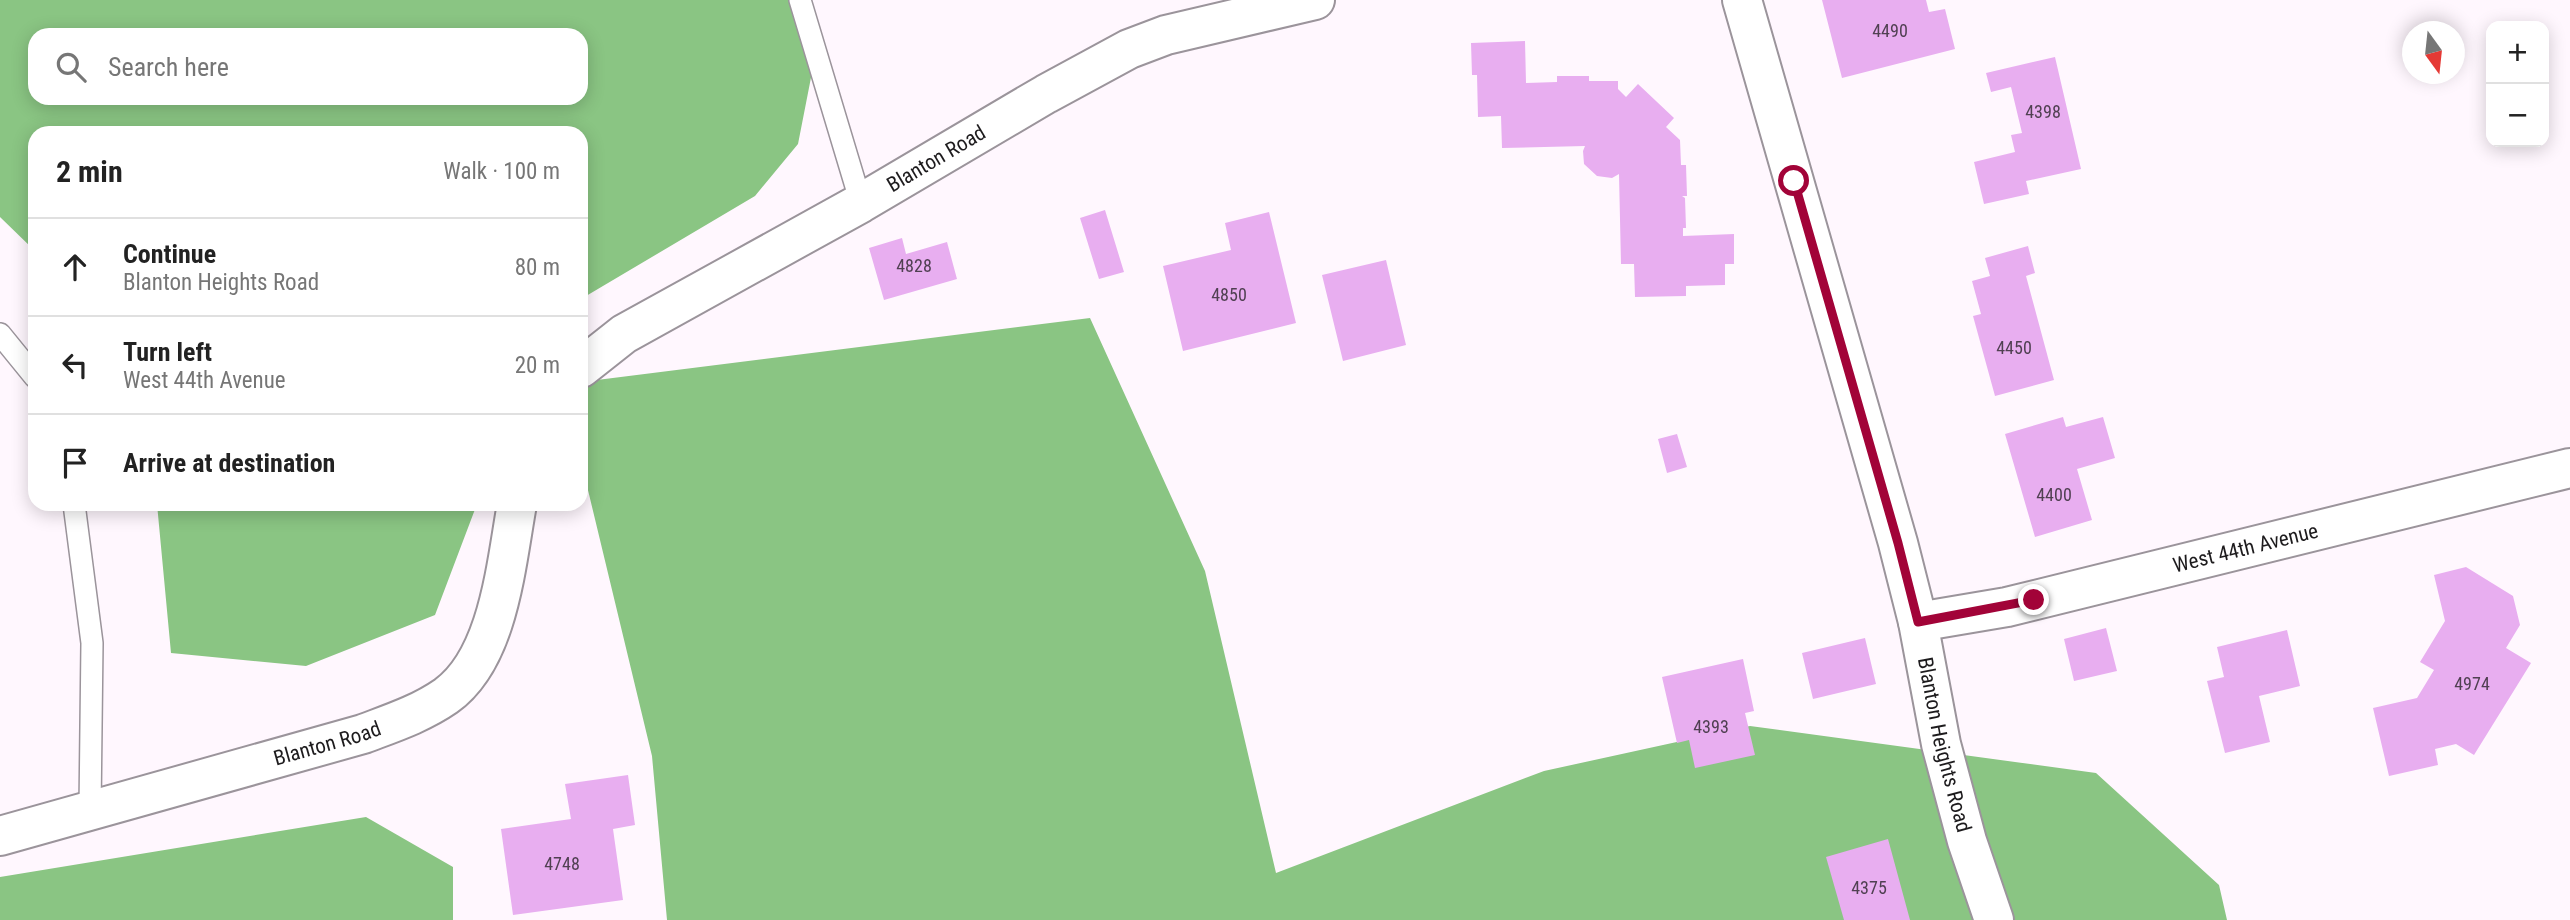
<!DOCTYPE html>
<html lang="en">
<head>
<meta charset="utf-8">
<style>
  body { margin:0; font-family:"Roboto Condensed",sans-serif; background:#f6f6f6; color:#222 }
  .controls { position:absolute; right:21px; top:21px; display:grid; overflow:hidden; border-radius:14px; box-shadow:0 4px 18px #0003 }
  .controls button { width:63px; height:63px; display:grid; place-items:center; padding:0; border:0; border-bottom:2px solid #e0e0e0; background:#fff; color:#222; font:35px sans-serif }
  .compass { position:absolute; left:2402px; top:21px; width:63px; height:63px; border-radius:50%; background:#fff; box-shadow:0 4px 18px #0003; rotate:165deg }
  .stop { position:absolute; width:21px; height:21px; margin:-16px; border:5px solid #a20338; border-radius:50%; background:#fff }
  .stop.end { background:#a20338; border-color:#fff; box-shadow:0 2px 7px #0008 }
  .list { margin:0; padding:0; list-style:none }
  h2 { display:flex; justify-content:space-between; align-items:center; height:91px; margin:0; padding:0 28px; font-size:30px }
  h2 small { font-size:23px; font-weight:400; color:#767676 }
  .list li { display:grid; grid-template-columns:46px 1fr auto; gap:21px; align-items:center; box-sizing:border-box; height:98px; padding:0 28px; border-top:2px solid #e0e0e0 }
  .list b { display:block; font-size:26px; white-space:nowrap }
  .list p { margin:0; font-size:23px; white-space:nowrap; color:#767676 }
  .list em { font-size:23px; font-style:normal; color:#767676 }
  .icon { flex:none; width:38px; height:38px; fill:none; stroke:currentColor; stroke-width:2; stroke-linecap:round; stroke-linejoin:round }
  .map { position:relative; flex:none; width:2570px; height:920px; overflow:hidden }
  .search { position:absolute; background:#fff; box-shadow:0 4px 18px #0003; left:28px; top:28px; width:560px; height:77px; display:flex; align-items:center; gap:18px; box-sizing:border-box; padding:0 24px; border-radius:21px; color:#767676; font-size:26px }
  .panel { position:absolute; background:#fff; box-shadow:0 4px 18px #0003; left:28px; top:126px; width:560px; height:385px; border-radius:21px }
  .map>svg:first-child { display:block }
  .forest { fill:#8ac583; fill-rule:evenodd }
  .building { fill:#e8aef0 }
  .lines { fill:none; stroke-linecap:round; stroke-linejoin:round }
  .lane-casing { stroke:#9b949b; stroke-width:24 }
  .street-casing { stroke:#9b949b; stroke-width:42 }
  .lane { stroke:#fff; stroke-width:21 }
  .street { stroke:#fff; stroke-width:38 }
  .route { stroke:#a20338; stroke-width:9 }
  .labels { text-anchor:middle; stroke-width:7; stroke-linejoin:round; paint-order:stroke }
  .number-label { font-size:18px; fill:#504052 }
  .street-label { font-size:21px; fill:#1d1b1d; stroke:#fff }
</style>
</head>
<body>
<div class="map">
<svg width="2570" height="920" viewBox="0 0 2570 920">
  <rect width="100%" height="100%" fill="#fff7fe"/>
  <path class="forest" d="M0 0H800L816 52 798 144 755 196 581 299V133H35V251L0 217ZM35 35H581V98H35Z
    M1090 318 1205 571 1276 873 1544 771 1750 726 2096 773 2219 885 2227 920H667L652 756 581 461V382Z
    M157 504H477L435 615 306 666 171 653Z
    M366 817 453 867V920H0V877Z"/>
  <path class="building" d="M1822 0H1926L1929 12 1945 9 1955 49 1842 78Z
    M1525 41 1526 83 1557 82V76H1589V81H1618V89L1626 97 1638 84 1674 118 1666 127 1680 140 1681 165H1686L1687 196H1682L1685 198 1686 228H1683V236L1734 234V264H1725V285L1686 286V296L1635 297 1634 264H1621L1619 174 1612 178 1597 176 1584 164 1583 151 1585 146 1502 148 1501 116 1478 117 1477 75H1472L1471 43Z
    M2055 57 2081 169 2026 181 2029 194 1984 204 1974 162 2015 152 2011 135 2022 133 2011 87 1991 92 1986 73Z
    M1105 210 1124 272 1099 279 1080 218Z
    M1269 212 1296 323 1183 351 1163 266 1231 250 1225 223Z
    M902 238 906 254 947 242 957 279 884 300 869 248Z
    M2028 246 2035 273 2026 276 2054 380 1995 396 1973 316 1981 314 1972 281 1990 276 1985 258Z
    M1386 260 1406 345 1343 361 1322 275Z
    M2063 417 2066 427 2103 417 2115 458 2077 469 2092 520 2035 537 2005 434Z
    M1677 434 1687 467 1667 473 1658 439Z
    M2466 567 2513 596 2520 625 2506 648 2531 663 2474 755 2456 744 2435 749 2438 765 2389 776 2373 708 2417 698 2434 670 2420 662 2445 621 2434 575Z
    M2106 628 2117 671 2074 681 2064 639Z
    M2287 630 2300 686 2259 696 2270 742 2225 753 2207 681 2224 677 2217 647Z
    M1865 638 1876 684 1813 699 1802 653Z
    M1743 659 1754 711 1745 713 1755 755 1695 768 1689 740 1677 743 1662 677Z
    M628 775 635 825 613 829 623 900 513 915 501 829 571 819 565 784Z
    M1888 839 1910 920H1844L1826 857Z"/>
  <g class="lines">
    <defs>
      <path id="lane" d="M800 0 861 203
        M0 334 35 377
        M74 504 92 643 90 810"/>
      <g id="street">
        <path id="s1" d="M1742 0 1898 543 1918 622 1941 744 1967 841 1994 920"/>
        <path id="s2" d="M581 368 624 334 861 203 1046 94 1129 49 1166 35 1315 0"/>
        <path id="s3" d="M1918 622 2007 607 2570 468"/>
        <path id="s4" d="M0 836 363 734C392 723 420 714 446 696 499 658 506 564 517 504"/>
      </g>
    </defs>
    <use href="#lane" class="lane-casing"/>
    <use href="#street" class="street-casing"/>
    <use href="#lane" class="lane"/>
    <use href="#street" class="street"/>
  </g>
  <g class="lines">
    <path class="route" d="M1794 181 1898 543 1918 622 2034 600"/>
  </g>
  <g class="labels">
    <g class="number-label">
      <text x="1890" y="37">4490</text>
      <text x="2043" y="118">4398</text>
      <text x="914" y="272">4828</text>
      <text x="1229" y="301">4850</text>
      <text x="2014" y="354">4450</text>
      <text x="2054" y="501">4400</text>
      <text x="2472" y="690">4974</text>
      <text x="1711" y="733">4393</text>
      <text x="562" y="870">4748</text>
      <text x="1869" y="894">4375</text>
    </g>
    <g class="street-label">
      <text dy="7" stroke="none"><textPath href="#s2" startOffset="413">Blanton Road</textPath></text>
      <text dy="7" stroke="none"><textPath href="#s3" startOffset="336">West 44th Avenue</textPath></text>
      <text dy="7" stroke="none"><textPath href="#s4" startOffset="340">Blanton Road</textPath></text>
      <text dy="7" stroke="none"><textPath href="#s1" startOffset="772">Blanton Heights Road</textPath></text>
    </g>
  </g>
</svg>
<div class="controls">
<button>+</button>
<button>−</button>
</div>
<svg class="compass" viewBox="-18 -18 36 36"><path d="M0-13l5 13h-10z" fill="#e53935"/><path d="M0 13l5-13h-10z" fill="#767676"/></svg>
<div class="stop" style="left:1794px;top:181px"></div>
<div class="stop end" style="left:2034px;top:600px"></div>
<div class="search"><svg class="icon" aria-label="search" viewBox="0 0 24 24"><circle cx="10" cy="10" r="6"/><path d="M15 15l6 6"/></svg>Search here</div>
<section class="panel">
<h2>2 min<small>Walk · 100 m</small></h2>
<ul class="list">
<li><svg class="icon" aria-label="ahead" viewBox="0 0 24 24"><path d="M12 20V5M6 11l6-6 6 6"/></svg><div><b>Continue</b><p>Blanton Heights Road</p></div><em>80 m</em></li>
<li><svg class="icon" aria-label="left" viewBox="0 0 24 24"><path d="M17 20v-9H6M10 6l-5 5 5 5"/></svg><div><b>Turn left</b><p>West 44th Avenue</p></div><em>20 m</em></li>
<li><svg class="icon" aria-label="arrive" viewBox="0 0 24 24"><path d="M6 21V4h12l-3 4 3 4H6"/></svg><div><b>Arrive at destination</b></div></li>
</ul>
</section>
</div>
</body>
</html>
